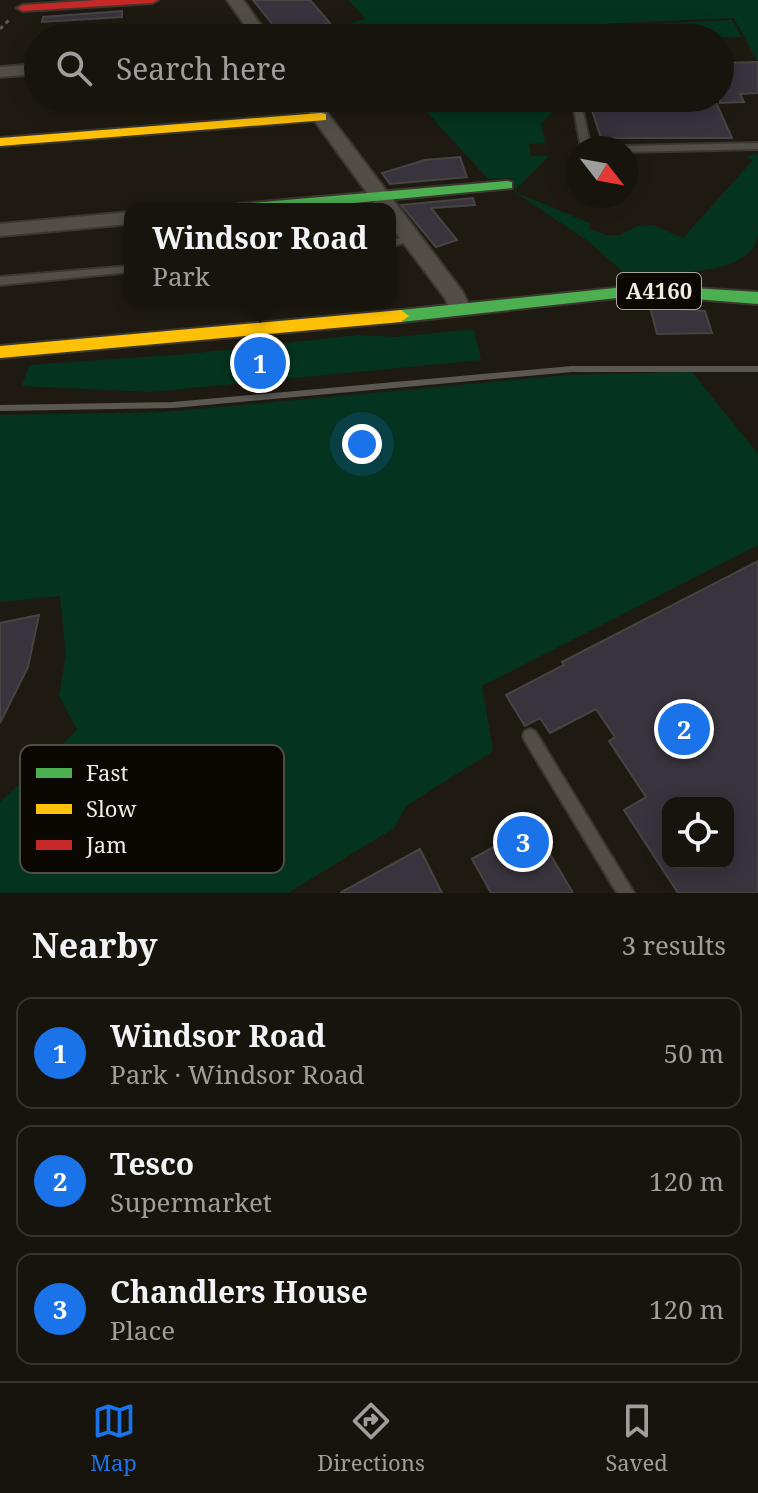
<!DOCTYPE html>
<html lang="en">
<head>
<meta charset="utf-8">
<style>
  body { margin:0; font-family:"Noto Serif",serif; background:#201d16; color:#f1f3f6 }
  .controls { position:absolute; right:24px; bottom:24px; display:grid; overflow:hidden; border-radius:16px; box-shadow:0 4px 20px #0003 }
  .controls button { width:72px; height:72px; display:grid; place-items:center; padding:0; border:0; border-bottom:2px solid #36332e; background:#17140d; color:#f1f3f6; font:40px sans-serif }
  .compass { position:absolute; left:566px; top:136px; width:72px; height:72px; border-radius:50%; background:#17140d; box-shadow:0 4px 20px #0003; rotate:121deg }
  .you { position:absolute; left:362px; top:444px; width:28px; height:28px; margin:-20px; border:6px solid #fff; border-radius:50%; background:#1a73e8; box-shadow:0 0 0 12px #1a73e833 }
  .badge { display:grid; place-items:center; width:52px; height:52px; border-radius:50%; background:#1a73e8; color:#fff; font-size:26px; font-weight:700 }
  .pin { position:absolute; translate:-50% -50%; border:4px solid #fff; box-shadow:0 2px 8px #0006 }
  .popup { position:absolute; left:124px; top:203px; width:272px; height:104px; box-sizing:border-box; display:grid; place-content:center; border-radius:16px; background:#17140d; filter:drop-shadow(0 2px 6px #0005); font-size:26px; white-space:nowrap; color:#9e9e9d }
  .popup b { font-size:30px; color:#f1f3f6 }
  .popup::after { content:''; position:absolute; left:50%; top:100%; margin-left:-16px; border:16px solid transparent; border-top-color:#17140d }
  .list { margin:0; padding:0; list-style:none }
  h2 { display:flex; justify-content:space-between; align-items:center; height:104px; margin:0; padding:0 32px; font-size:34px }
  h2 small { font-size:26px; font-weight:400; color:#9e9e9d }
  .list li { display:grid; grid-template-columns:52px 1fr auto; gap:24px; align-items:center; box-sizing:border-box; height:112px; margin:0 16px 16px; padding:0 16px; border:2px solid #36332e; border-radius:16px }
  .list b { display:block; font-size:30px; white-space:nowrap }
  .list p { margin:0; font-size:26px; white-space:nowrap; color:#9e9e9d }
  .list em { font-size:26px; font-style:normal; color:#9e9e9d }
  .icon { flex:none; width:44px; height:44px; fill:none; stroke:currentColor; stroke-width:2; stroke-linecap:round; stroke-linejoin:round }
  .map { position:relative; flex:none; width:758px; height:893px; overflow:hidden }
  .search { position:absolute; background:#17140d; box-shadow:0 4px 20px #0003; left:24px; right:24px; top:24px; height:88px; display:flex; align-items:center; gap:20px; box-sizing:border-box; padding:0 28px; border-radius:44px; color:#9e9e9d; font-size:30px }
  .sheet { height:488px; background:#17140d }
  nav { display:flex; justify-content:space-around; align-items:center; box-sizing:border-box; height:112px; border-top:2px solid #36332e; background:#17140d; font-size:22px; color:#9e9e9d }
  nav a { display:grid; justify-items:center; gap:4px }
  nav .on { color:#1a73e8 }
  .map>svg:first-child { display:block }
  .green { fill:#04341f }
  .building { fill:#38333d; stroke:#474444; stroke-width:2; fill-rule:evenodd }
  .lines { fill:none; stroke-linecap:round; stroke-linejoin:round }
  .lane-casing { stroke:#3b3730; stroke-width:4 }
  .street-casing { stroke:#3b3730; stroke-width:4 }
  .fast-casing { stroke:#3b3730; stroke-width:4 }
  .slow-casing { stroke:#3b3730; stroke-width:4 }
  .jam-casing { stroke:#3b3730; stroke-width:4 }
  .path { stroke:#5d5952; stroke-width:3; stroke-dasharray:4 4; stroke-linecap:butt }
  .lane { fill:#524e47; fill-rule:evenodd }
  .street { fill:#524e47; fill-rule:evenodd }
  .fast { fill:#4caf50; fill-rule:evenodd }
  .slow { fill:#ffc107; fill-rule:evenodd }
  .jam { fill:#c62828; fill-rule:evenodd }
  .rail { stroke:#5b5751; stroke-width:6 }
  .labels { text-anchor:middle; stroke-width:8; stroke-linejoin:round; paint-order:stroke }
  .shield { fill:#0b0703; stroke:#aba69d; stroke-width:2 }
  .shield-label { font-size:22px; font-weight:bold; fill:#f0eadf }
  .key { fill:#0b0703; stroke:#504b45; stroke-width:2 }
  .key-label { font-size:22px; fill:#f0eadf }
</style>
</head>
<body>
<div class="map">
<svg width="758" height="893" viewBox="0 0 758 893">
  <rect width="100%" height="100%" fill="#1f1a11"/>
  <path class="green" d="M349 0H758V62L734 18 552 26V33L537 38H363L350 23 365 19Z
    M732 20 742 37 670 38 663 23Z
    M414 98H569L541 123 545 143 529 144 531 156H549L516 189 517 193 590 223 589 229 606 235H620L637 226 653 225 683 238 753 160 745 156 758 154C758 179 758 210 758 235 749 281 659 271 624 273L588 241 516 193 512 178 488 179Z
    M474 329 481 360 150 392 22 386 29 365 188 354 358 335 396 337Z
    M692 372 758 454V545L482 686 493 751 406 806 394 828 288 893H0V802L77 730 59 695 66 655 60 596 0 602V415L165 412 567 375Z"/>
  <path class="building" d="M253 0H310L330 23 281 35Z
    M122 11V17L42 22 43 17Z
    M720 52 725 63 758 62V93L740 94 744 102 720 103Z
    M588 98H714L732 138H601Z
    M460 157 467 177 390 184 382 173 425 160Z
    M473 198 475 205 431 208 457 240 436 247 401 205Z
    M650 307 705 311 712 333 657 334Z
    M758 561V893H678L624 810 646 797 609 741 615 737 596 709 550 733 540 718 525 726 506 695 564 665 562 662ZM668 803H728V863H668Z
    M39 615 28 667 0 723V623Z
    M533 825 573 893H491L472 859Z
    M420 849 442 893H340Z"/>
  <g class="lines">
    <defs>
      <path id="lane" d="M572 98H580L591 148H581Z
        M758 143V149L626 152V148H622L626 146Z
        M410 235 414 236V240L390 247V241Z
        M130 266V272L0 285V277Z
        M530 729 535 731 634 893H617L525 741 523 736 525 731Z"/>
      <path id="street" d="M227 0H243L270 38H254Z
        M38 64V74L0 77V67Z
        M298 98H316L462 291 471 309 468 314H452L445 298 390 225V209H379Z
        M130 212V224L0 236V224Z"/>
      <path id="fast" d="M507 181 512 182V188L290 209H231L238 204Z
        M644 285 758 292V304L644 295 401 322 393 316 401 310Z"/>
      <path id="slow" d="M321 113 326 114V120L0 146V138Z
        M401 310 409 316 401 322 0 358V346Z"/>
      <path id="jam" d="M97 0H158L152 3 23 11 17 8 23 5Z"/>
    </defs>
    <use href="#lane" class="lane-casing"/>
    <use href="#street" class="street-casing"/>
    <use href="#fast" class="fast-casing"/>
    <use href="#slow" class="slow-casing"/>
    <use href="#jam" class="jam-casing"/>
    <path class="path" d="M0 29 11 18"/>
    <use href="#lane" class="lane"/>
    <use href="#street" class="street"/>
    <use href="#fast" class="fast"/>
    <use href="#slow" class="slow"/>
    <use href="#jam" class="jam"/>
    <path class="rail" d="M0 408 173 405 572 369H758"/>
  </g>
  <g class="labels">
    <rect class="shield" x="617" y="273" width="84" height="36" rx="6"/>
    <g class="shield-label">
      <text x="659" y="299">A4160</text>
    </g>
  </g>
  <rect x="20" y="745" width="264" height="128" rx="12" class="key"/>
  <rect x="36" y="768" width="36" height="10" fill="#4caf50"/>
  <rect x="36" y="804" width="36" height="10" fill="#ffc107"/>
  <rect x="36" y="840" width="36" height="10" fill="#c62828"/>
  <g class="key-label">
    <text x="86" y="781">Fast</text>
    <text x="86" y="817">Slow</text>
    <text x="86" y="853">Jam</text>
  </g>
</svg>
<div class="controls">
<button><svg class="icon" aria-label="locate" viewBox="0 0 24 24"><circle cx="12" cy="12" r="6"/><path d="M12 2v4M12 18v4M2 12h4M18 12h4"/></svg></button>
</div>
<svg class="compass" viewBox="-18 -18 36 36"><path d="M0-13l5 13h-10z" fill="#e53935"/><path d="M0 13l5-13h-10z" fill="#9e9e9d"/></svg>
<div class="you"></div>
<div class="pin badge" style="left:260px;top:363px">1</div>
<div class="popup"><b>Windsor Road</b>Park</div>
<div class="pin badge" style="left:684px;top:729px">2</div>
<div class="pin badge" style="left:523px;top:842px">3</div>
<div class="search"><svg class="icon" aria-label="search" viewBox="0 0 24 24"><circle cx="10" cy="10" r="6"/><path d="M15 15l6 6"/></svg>Search here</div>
</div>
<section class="sheet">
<h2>Nearby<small>3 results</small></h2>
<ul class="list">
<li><span class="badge">1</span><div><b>Windsor Road</b><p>Park · Windsor Road</p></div><em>50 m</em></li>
<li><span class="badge">2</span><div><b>Tesco</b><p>Supermarket</p></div><em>120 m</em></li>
<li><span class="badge">3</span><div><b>Chandlers House</b><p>Place</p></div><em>120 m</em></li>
</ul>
</section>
<nav>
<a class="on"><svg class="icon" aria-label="map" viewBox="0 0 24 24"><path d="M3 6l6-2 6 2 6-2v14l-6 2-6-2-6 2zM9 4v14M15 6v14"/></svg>Map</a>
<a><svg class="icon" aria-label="directions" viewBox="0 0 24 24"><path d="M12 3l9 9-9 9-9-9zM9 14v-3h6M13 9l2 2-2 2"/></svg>Directions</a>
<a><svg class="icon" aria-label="saved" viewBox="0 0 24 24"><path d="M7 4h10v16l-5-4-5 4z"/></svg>Saved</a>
</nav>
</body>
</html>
